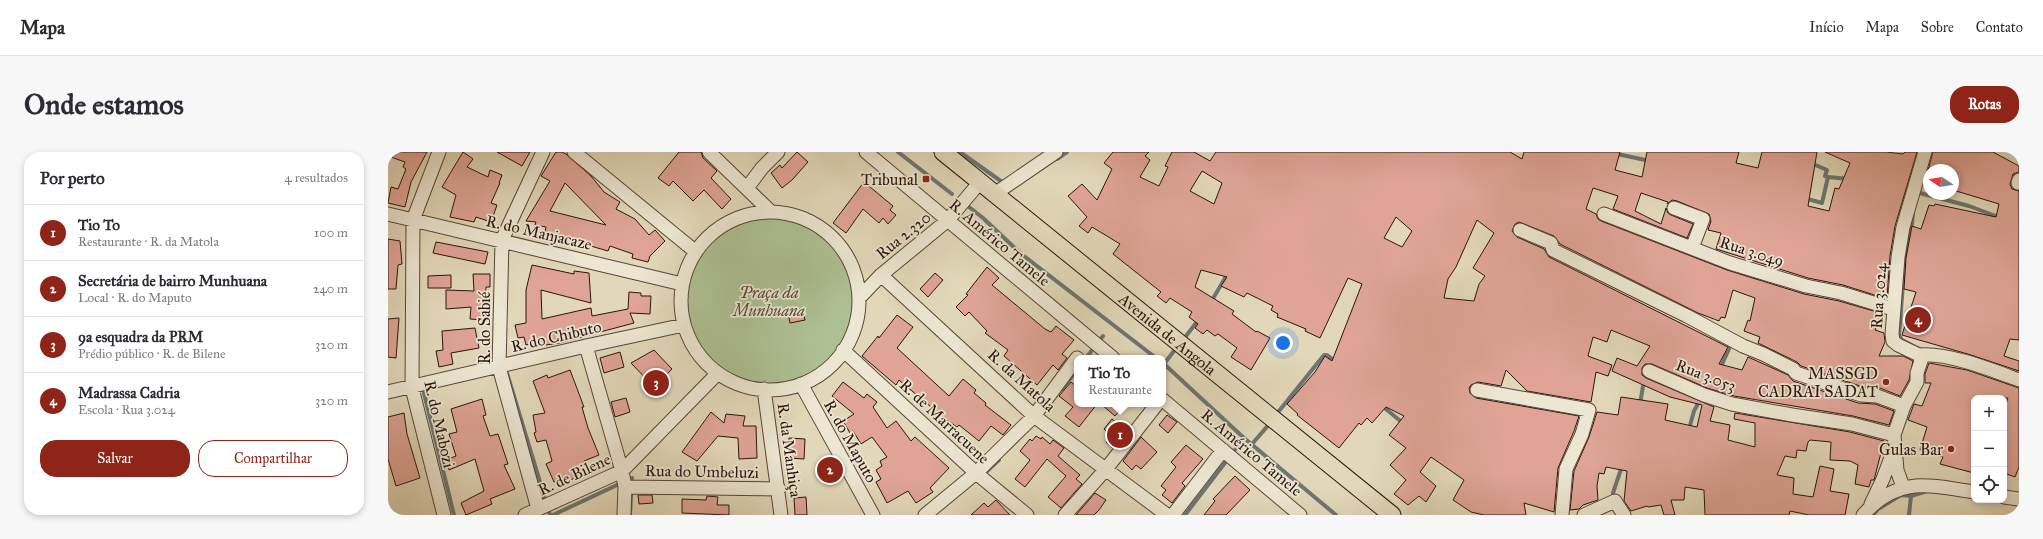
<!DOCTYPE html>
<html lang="pt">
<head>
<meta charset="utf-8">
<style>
  body { margin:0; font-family:"IM FELL Great Primer",serif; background:#f7f7f7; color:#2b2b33 }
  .controls { position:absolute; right:12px; bottom:12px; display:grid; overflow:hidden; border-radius:8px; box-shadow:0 2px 6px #0003 }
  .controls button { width:36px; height:36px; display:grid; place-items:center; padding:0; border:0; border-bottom:1px solid #e1e1e2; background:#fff; color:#2b2b33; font:20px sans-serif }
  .compass { position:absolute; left:1535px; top:12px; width:36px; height:36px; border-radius:50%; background:#fff; box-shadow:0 2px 6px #0003; rotate:282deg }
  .you { position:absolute; left:895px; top:191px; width:14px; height:14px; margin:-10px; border:3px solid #fff; border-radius:50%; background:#1a73e8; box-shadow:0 0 0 6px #1a73e833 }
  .badge { display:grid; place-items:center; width:26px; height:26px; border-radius:50%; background:#8f2418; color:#fff; font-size:13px; font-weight:700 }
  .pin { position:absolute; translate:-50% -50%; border:2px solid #fff; box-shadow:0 1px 4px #0006 }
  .popup { position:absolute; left:686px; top:203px; width:92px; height:52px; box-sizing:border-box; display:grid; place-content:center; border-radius:8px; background:#fff; filter:drop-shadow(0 1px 3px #0005); font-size:13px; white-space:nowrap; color:#7c7c81 }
  .popup b { font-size:15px; color:#2b2b33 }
  .popup::after { content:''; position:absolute; left:50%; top:100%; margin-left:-8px; border:8px solid transparent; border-top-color:#fff }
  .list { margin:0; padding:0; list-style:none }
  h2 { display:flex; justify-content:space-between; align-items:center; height:52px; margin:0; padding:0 16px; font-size:17px }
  h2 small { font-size:13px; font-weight:400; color:#7c7c81 }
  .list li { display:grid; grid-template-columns:26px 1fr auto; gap:12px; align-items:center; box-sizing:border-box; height:56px; padding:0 16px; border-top:1px solid #e1e1e2 }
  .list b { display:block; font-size:15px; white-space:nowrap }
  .list p { margin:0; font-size:13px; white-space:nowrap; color:#7c7c81 }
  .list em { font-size:13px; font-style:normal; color:#7c7c81 }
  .actions { display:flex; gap:8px; padding:12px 16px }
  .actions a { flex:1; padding:9px 0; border:1px solid #8f2418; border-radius:16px; text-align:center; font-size:14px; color:#8f2418 }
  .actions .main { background:#8f2418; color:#fff }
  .icon { flex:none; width:22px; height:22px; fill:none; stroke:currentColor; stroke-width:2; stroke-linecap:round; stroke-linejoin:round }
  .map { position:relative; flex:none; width:1631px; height:363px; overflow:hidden; border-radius:16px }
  header { display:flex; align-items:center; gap:24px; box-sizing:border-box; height:56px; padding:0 20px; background:#fff; border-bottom:1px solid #e1e1e2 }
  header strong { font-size:19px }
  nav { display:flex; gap:22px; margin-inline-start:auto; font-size:14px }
  .intro { display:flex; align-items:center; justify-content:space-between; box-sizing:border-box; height:96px; padding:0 24px }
  h1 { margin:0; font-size:28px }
  .button { padding:10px 18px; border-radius:16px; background:#8f2418; color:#fff; font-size:14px; font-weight:700 }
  main { display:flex; gap:24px; padding:0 24px }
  aside { flex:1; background:#fff; border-radius:16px; box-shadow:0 2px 6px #0003 }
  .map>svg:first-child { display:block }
  .green { fill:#adc094; stroke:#6c6a50 }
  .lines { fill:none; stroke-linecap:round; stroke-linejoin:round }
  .stream { stroke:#6c7673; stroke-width:4 }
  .building { fill:#dfa496; stroke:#2c140c; fill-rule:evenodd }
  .minor-casing { stroke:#5a4537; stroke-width:15 }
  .major-casing { stroke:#2c140c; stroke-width:19 }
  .minor { stroke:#ece6d2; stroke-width:13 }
  .major { stroke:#e2d8b9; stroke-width:17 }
  .poi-dot { fill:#8f2418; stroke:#ece6d2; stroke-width:1.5 }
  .labels { text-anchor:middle; stroke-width:3.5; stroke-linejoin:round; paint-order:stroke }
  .poi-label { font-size:16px; fill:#2c140c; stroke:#ece6d2; text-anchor:end }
  .street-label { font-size:16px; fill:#2c140c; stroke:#ece6d2 }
  .park-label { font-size:16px; font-style:italic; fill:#534835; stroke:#ece6d2 }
</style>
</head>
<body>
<header>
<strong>Mapa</strong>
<nav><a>Início</a><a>Mapa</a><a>Sobre</a><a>Contato</a></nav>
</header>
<div class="intro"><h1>Onde estamos</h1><a class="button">Rotas</a></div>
<main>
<aside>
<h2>Por perto<small>4 resultados</small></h2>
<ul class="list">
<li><span class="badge">1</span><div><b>Tio To</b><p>Restaurante · R. da Matola</p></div><em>100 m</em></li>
<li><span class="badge">2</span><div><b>Secretária de bairro Munhuana</b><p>Local · R. do Maputo</p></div><em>240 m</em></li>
<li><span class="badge">3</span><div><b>9a esquadra da PRM</b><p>Prédio público · R. de Bilene</p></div><em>320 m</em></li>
<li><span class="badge">4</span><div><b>Madrassa Cadria</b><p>Escola · Rua 3.024</p></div><em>320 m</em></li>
</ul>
<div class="actions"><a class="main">Salvar</a><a>Compartilhar</a></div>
</aside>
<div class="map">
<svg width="1631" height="363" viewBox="0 0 1631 363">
  <rect width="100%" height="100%" fill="#e2d8b9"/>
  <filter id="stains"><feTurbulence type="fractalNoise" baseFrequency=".005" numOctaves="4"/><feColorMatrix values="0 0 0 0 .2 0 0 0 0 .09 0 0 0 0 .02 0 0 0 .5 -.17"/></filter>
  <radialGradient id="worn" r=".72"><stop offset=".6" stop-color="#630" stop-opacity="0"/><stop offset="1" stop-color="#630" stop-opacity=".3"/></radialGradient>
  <path class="green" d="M383 63C420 70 438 79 459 111 464 119 470 132 470 142 471 148 467 156 465 162 462 176 457 189 448 200 374 291 248 181 315 97 335 73 352 67 383 63Z"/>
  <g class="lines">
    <path class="stream" d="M510 0 564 42
      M572 0 617 32
      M1220 0 1262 9
      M669 7 679 0
      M1440 25 1461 27
      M1513 36 1581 54 1613 66
      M1416 46 1434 51 1440 25 1437 24 1439 18 1423 11
      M581 55 595 66 632 101 768 206
      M1525 61 1524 72 1518 94 1511 183 1514 188 1533 198
      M823 150 840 121
      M795 188 811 167
      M698 206 715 184
      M775 211 856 286 948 363
      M776 212 789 195
      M1332 217 1344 190
      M119 221 162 363
      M35 237 66 363
      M674 237 689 218
      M1252 252 1255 234 1261 220
      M993 253 1016 272
      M887 264 936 203H939L948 210
      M1301 277 1306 259 1312 248
      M864 292 883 270
      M594 324 611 308
      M1226 347 1225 341 1234 314
      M1604 348 1617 350
      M165 363 244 326 242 363
      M797 363 856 286
      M1485 363 1490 357 1513 343 1523 344 1539 339
      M1521 363 1523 344"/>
  </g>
  <path class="building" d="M0 0H39L23 30 17 55 0 51 3 35 10 37 18 17 15 15 17 10 0 4Z
    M75 0 85 7 79 15 100 25 102 18 114 23 111 31H112L103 51 109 53 103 70 88 65 86 70 62 65 68 43 54 35Z
    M109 0H142L134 14Z
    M168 0H174L178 2 203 24 216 40 232 50 228 57 247 67 261 83 267 78 277 89 262 104 260 110 244 106 245 102 222 94 220 99 168 84 167 88 156 86 158 75 147 73 148 70 138 69 162 29 153 24ZM177 31 218 73 162 59Z
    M291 0H313L315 6 329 19 323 26 343 47 334 57 316 38 305 49 285 29 281 34 270 26Z
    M409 0 420 10 404 28 394 36 383 21 392 13 394 16Z
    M725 0H761L757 4 762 8 752 25 771 34 780 15 777 14 784 0H806L822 9 828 0H1122L1134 7 1136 0H1232L1227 18 1254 25 1259 0H1351L1348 11 1370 16 1374 0H1429L1420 54 1441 59 1447 36 1451 37 1462 11 1437 0H1498L1515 2 1517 0H1529L1507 74 1502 104 1499 147 1455 133 1420 126 1328 97 1333 81 1320 78 1323 69 1321 62 1289 49 1284 48 1279 52 1280 50 1253 41 1247 59 1273 72 1278 56 1280 61 1283 63 1305 72 1299 86 1225 57 1230 44 1205 36 1198 57 1208 62 1210 67 1213 69 1339 118 1416 142 1451 149 1496 162 1487 178 1496 181 1497 190 1491 204H1515L1525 209 1521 228 1512 244 1492 236 1475 235 1413 214 1409 210 1370 191 1372 185 1356 179 1360 168 1362 169 1367 146 1345 138 1337 166 1333 165 1331 169 1310 161 1172 92 1166 84 1131 70 1127 72 1124 79 1129 85 1156 97 1161 105 1340 195 1331 212 1354 218 1360 205 1400 223 1405 229 1470 251 1487 252 1506 259 1501 273 1465 264 1346 244 1319 236 1264 212H1257L1254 216V223L1258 226 1326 255 1322 269 1342 273 1340 288 1367 295V271L1346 267 1347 261 1462 280 1496 289 1486 328H1483L1481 335 1467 332 1470 313 1462 309 1442 308 1443 290 1422 288 1420 290 1418 299 1409 298 1408 306 1397 304 1389 323 1406 326 1405 342 1425 345 1432 314 1446 317 1442 339 1461 342 1457 363H1421L1402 359 1401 363H1317L1316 338 1297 335 1296 348H1283L1287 363H1276L1273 353 1260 355 1259 354 1243 359 1236 349 1239 319 1218 315 1216 322 1211 321 1209 334 1210 348 1195 353 1191 357 1182 358 1186 319 1201 285 1209 260 1230 263 1233 245 1280 252 1277 268 1309 275 1314 253 1282 245 1224 219 1229 206 1249 214 1262 194 1223 178 1219 190 1205 185 1200 204 1224 213 1220 224 1208 220 1203 250 1139 239 1118 218 1113 234 1090 230 1083 233 1081 236 1082 241 1088 246 1191 264 1186 279 1170 316 1166 360 1136 351 1138 363H1096L1083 360 1065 348 1076 328 1043 305 1032 320 1048 334 1038 350 1031 344 1020 353 1006 342 1018 328 1002 313 1018 296 1001 283 1016 264 998 255 984 271 979 266 973 273 971 271 951 296 909 263 910 262 899 252 927 220 937 204 944 209 974 132 960 126 932 186 917 179 918 177 889 165 890 162 883 158 885 154 859 141 856 145 833 134 839 125 813 118 807 135 846 159 844 162 868 180 869 179 882 186 863 218 843 205 849 196 830 182 827 184 819 178 815 182 807 176 810 172 801 165 804 160 782 146 778 151 769 144 773 140 725 102 732 92 704 75 700 81 691 74 699 65 680 44 694 32 709 48 724 17 716 11ZM814 19 834 31 826 52 802 39ZM1008 65 1024 79 1014 95 996 86ZM1089 68 1106 81 1085 116 1097 124 1091 132 1086 149 1056 146 1060 127 1068 115Z
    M1545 0H1605L1631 14V20L1625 22 1622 32 1624 37 1631 39V188L1622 187 1616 204 1631 209V219L1583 203 1514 183 1528 140 1516 137 1518 106 1524 74 1533 77 1541 53 1546 54 1547 52 1608 65 1611 52 1565 38V18H1541V30L1537 29Z
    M476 30 505 54 502 58 508 63 500 72 495 66 491 71 475 57 458 81 445 71Z
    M0 87 12 89 14 112 10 113 8 137H0Z
    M48 90 100 100 97 112 45 101Z
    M144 113 186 122V119L201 121 203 151 153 138 154 167 203 156 204 164 240 157 241 140 253 141V144H263L262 162 242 161 246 171 171 191 158 193 157 188 138 193 136 185 130 186 127 173 138 171V138Z
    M599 115 611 126 604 133 657 177 663 180 668 174 686 188 674 202 679 206 670 218 665 213 649 233 616 204 620 198 597 181 599 179 581 160 577 164 568 155 580 143 578 142Z
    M547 121 555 128 540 145 532 137Z
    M85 122H102V135H98L96 168 82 167 83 155 58 157V138L86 139Z
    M63 123V136H40V124Z
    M414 156 417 168 402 171 400 160Z
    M509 163 525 175 509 196 561 244 575 227 588 238 586 241 598 251 597 253 623 273 615 283 603 274 591 289 571 273 569 275 557 267 556 269 541 258 543 255 511 228 508 233 474 204 490 184 491 186Z
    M11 166 8 206 0 205V167Z
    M87 176 91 196 63 201 65 212 51 215 48 199 55 198 54 179Z
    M266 198 284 217 266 235 243 211Z
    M232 200 236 215 216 221 212 206Z
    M1541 211 1579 218 1631 236V315L1627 325 1616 321V257L1620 246H1586V321L1552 312 1555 305 1532 298 1539 275 1520 268 1526 252 1534 254 1543 231H1537V222Z
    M182 218 196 255H194L200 276 211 303 196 309 201 320 180 329 179 325 166 330 158 312 164 309 158 288 149 290 146 281 148 280 145 263 157 261 145 229 159 223 160 226Z
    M455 230 476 246 479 242 489 250 485 255 499 276 508 269 523 289 527 285 561 316 542 336 545 340 528 351 520 339 499 351 488 330 493 327 488 318 494 314 492 309 499 305 484 285 473 292 465 279 462 281 455 269 466 262 444 244Z
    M683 230 689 235V252H709L691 275 677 264 685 255 671 244Z
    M238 246 242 260 227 265 223 250Z
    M94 247 98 263 95 264 102 284 110 282 120 312 116 313 127 337 102 347 104 352 78 363 73 351 96 339 87 307 61 318 58 308 68 304 61 282 69 280 63 257Z
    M713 252H737L727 264Z
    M323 260 336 271 338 262 357 264 355 274H368L369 306 351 307 350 286 330 284 309 309 294 300Z
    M16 261 19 282 32 326 8 334 0 307V265Z
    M779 263 789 270 780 281 771 273Z
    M724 267 738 279 724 296 718 290 723 284 716 277Z
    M648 284 653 287 654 285 662 292 665 288 676 296 670 304 692 323 688 327 694 332 673 356 660 345 678 324 659 307 637 335 627 327 642 308 632 299 642 287 644 289Z
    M753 285 769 300 753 317 748 313 744 318 735 309Z
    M401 286 417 287 416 307 400 306Z
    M798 293 815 307 794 331 797 334 784 351 774 343 778 338 773 334 788 315 783 310Z
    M447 310 450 322 435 325 433 313Z
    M847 324 862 338 838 363H816L827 349 825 347Z
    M707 341 718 348 711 358 706 363H688Z
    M250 343H264L265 351 251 352Z
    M319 344 330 345 329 353H341V363L294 361V347L318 348Z
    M418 345 419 363H407L406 346Z
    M608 348 622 363H583L596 351 600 355Z"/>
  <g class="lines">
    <defs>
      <path id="minor" d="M51 0 25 68 24 236 56 363
        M186 0 308 100
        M321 0 383 60
        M478 0 725 206
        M1630 31 1631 28
        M359 36 374 16 390 0
        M608 41 668 0
        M1286 56 1315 67 1304 96
        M293 149a89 89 0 1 1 178 0a89 89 0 1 1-178 0Z
        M0 62 294 132
        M1216 62 1342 111 1418 134 1453 141 1505 157
        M1132 78 1163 91 1165 98 1299 164 1355 194 1375 202 1405 217 1408 221 1473 243 1489 244 1516 254
        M493 123 646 264 779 363
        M474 143 493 123 560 68 592 30
        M198 194 234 319 237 335 236 363
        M455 198 588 321 639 363
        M1531 203C1559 200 1604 218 1631 228
        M1261 219 1316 243 1344 252 1404 263 1464 272 1506 283
        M413 232 485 363
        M376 237 393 363
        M1089 238 1201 258 1194 282 1178 317 1174 363
        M0 240 198 194 296 173
        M775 248 912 363
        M237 335 391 337
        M1515 335 1509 318 1506 283 1516 254 1529 230V221L1533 209 1531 203 1510 193 1505 189 1504 182 1510 105 1515 75 1537 0
        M1616 345 1631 347
        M1483 352 1495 327 1505 300
        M150 357 111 215 114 88 155 0
        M137 363 234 319 330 221
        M537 363 588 321 646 264 689 206
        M677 363 718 317 769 252
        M785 363 835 298
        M1196 363 1227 349 1236 363
        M1475 363C1510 324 1539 333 1586 340"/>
      <g id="major">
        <path id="s1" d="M555 0 1004 363"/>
      </g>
    </defs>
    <use href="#minor" class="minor-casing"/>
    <use href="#major" class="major-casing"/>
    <use href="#minor" class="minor"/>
    <use href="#major" class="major"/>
  </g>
  <g class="poi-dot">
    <rect x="534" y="23" width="8" height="8" rx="2"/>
    <circle cx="1498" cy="230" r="4"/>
    <circle cx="1563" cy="297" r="4"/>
  </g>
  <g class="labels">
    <g class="poi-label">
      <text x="530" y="33">Tribunal</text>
      <text x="1490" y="227">MASSGD<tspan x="1490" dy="18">CADRAI SADAT</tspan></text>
      <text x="1555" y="303">Gulas Bar</text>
    </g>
    <g class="street-label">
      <text transform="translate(151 80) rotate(13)" y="6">R. do Manjacaze</text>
      <text transform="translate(515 83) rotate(-39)" y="6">Rua 2.320</text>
      <text transform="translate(612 90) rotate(40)" y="6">R. Américo Tamele</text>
      <text transform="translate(1364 99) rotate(18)" y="6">Rua 3.049</text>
      <text transform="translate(1490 144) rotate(-86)" y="6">Rua 3.024</text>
      <text transform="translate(96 176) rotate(-90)" y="6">R. do Sabié</text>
      <text dy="6" stroke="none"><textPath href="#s1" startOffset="289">Avenida de Angola</textPath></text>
      <text transform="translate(168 184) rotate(-13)" y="6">R. do Chibuto</text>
      <text transform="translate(1318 223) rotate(21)" y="6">Rua 3.053</text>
      <text transform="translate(634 228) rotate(42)" y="6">R. da Matola</text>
      <text transform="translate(557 269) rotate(43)" y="6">R. de Marracuene</text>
      <text transform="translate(52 272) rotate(77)" y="6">R. do Mabozi</text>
      <text transform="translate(463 289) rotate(61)" y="6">R. do Maputo</text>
      <text transform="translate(402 298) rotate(82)" y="6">R. da Manhiça</text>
      <text transform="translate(864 300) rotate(40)" y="6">R. Américo Tamele</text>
      <text transform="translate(314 319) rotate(1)" y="6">Rua do Umbeluzi</text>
      <text transform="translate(186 322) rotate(-25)" y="6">R. de Bilene</text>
    </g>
    <g class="park-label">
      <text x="381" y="146">Praça da<tspan x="381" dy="18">Munhuana</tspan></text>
    </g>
  </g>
  <rect width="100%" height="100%" filter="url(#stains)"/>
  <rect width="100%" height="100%" fill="url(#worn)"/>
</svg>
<div class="controls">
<button>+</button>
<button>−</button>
<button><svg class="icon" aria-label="locate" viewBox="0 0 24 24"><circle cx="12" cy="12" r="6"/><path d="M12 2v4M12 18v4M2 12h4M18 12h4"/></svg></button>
</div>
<svg class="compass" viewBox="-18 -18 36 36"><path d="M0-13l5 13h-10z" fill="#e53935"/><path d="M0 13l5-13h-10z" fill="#7c7c81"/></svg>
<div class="you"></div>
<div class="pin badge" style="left:732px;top:283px">1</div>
<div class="popup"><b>Tio To</b>Restaurante</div>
<div class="pin badge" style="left:442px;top:318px">2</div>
<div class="pin badge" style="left:268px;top:231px">3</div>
<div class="pin badge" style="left:1530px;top:168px">4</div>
</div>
</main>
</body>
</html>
